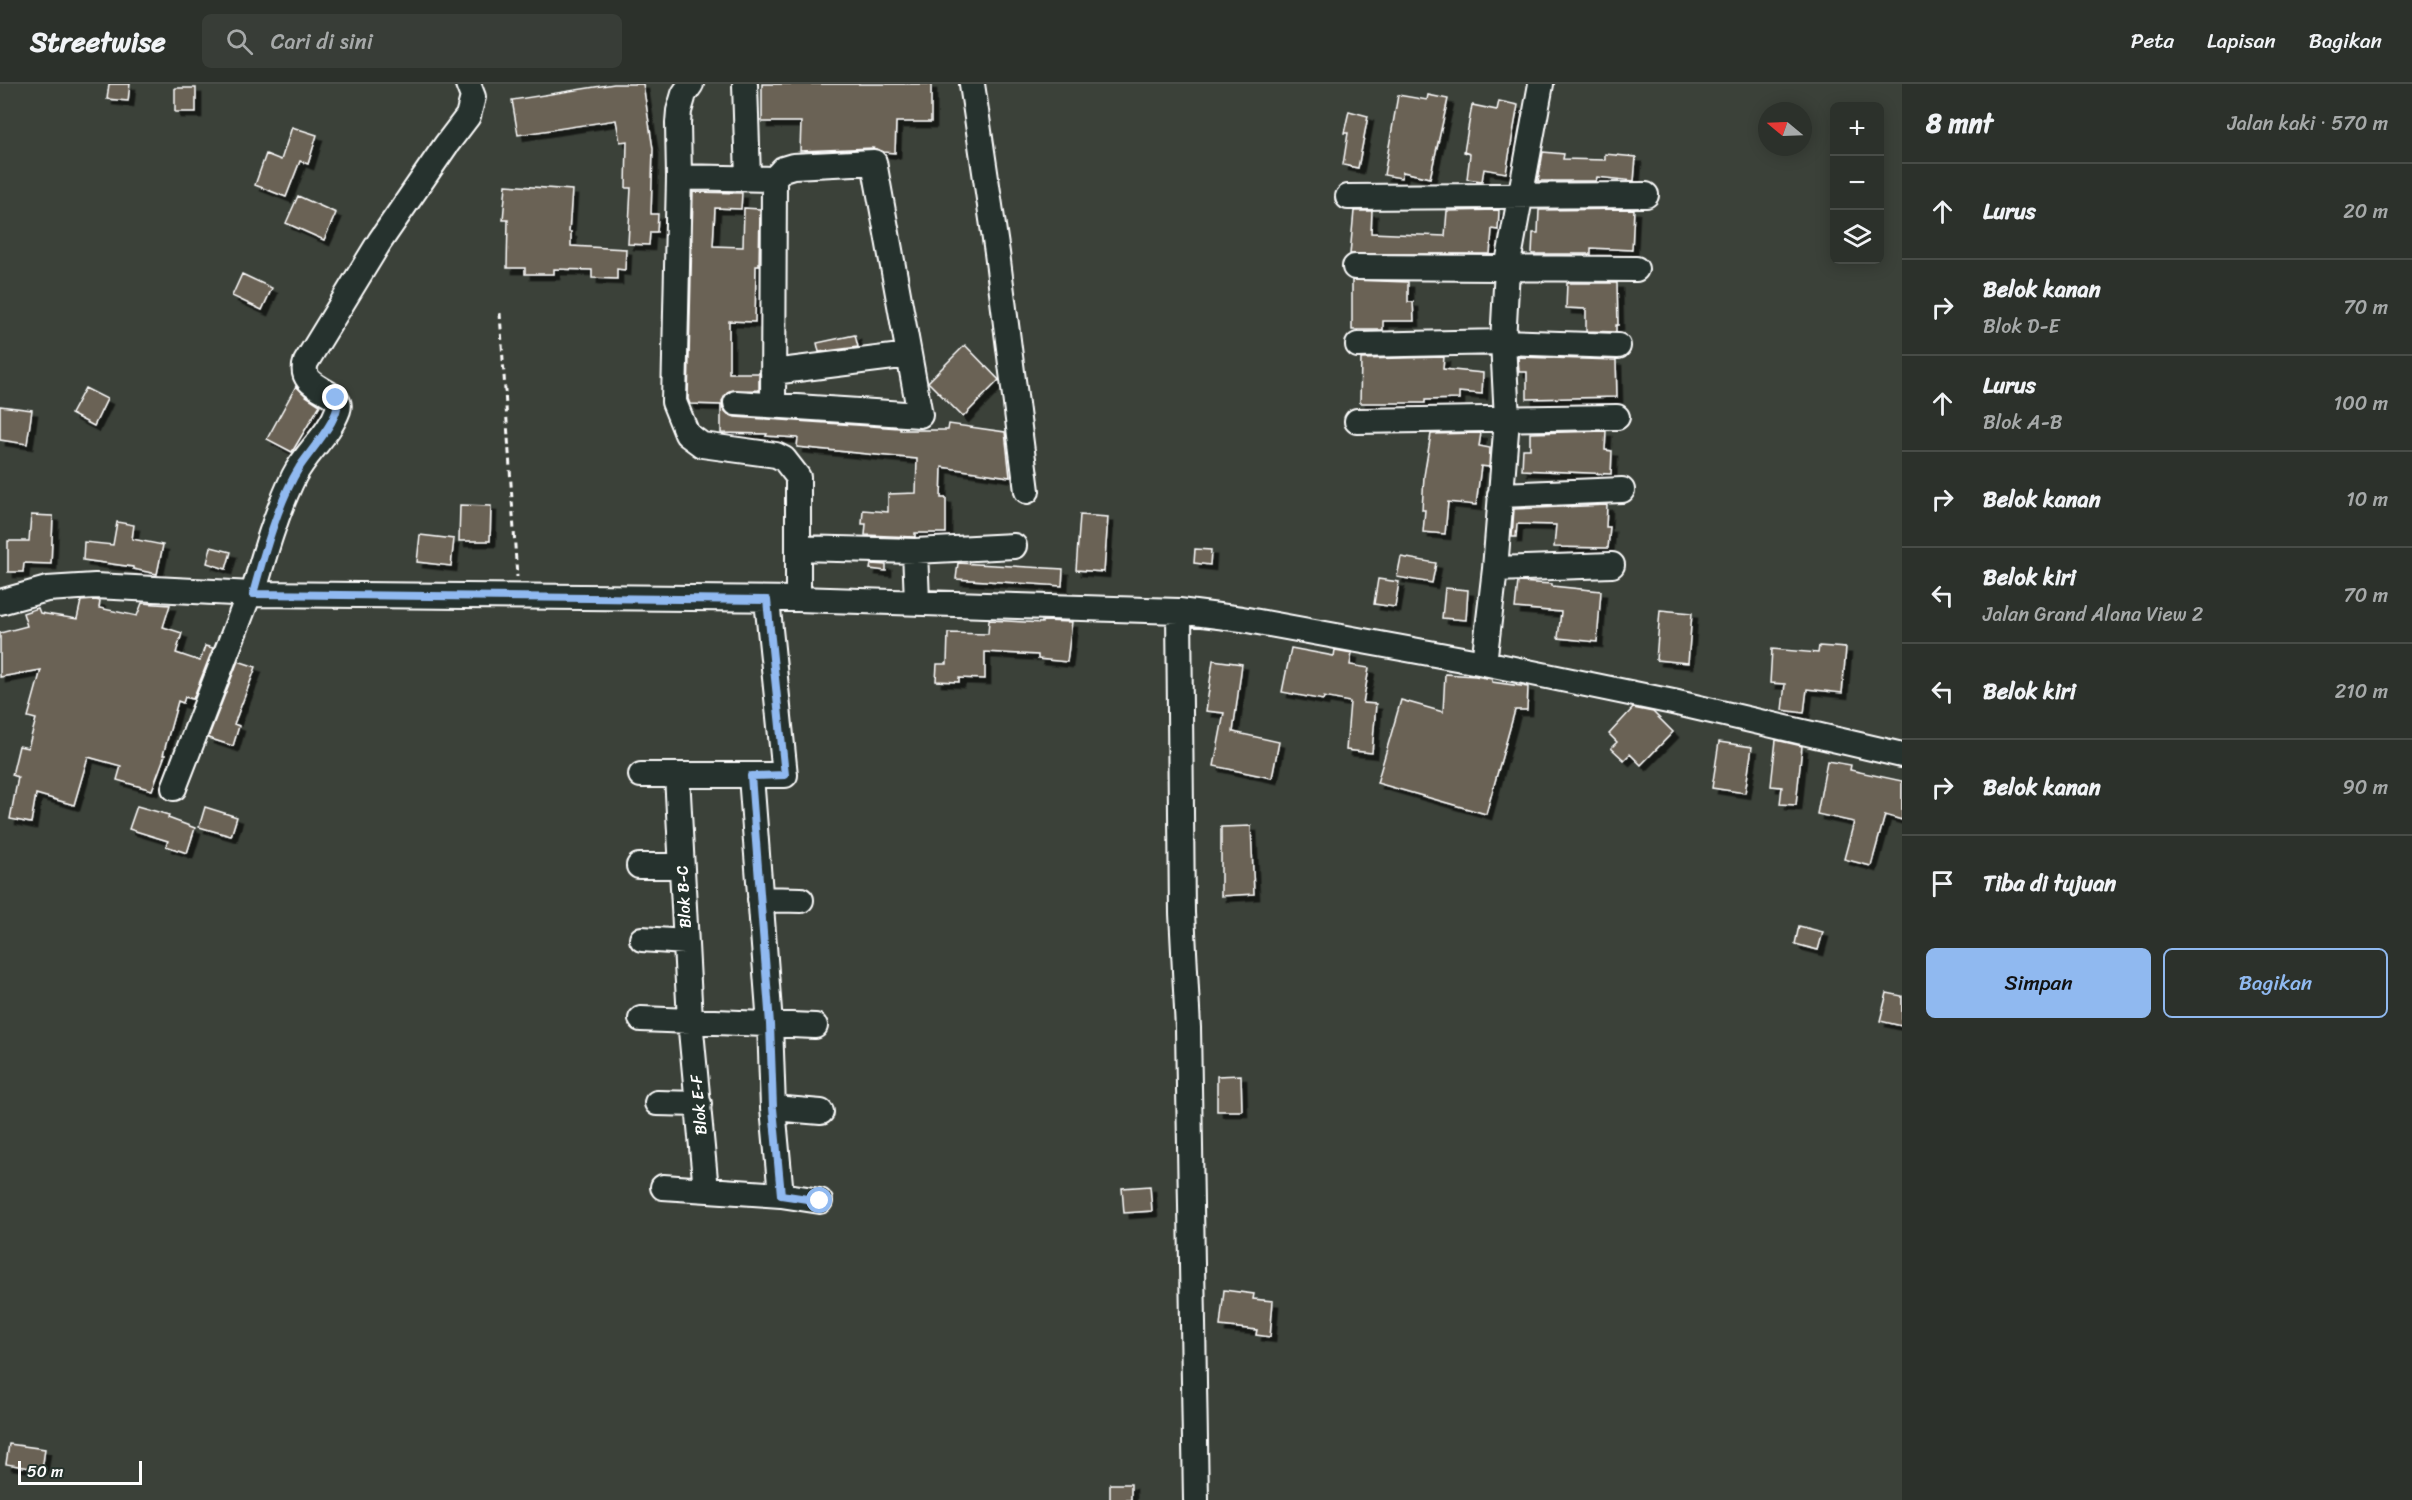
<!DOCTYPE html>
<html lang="id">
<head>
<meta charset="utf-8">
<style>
  body { margin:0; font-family:Sriracha,sans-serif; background:#383d37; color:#f1f3f6 }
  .controls { position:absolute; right:18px; top:18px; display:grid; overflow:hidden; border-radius:9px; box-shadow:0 3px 15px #0003 }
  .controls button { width:54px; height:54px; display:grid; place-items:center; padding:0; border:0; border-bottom:2px solid #484c47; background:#2c312b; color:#f1f3f6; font:30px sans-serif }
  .compass { position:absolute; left:1758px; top:18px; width:54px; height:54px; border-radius:50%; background:#2c312b; box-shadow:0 3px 15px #0003; rotate:289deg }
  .scale { position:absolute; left:18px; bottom:15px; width:124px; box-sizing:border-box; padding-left:6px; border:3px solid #fff; border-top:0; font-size:16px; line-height:21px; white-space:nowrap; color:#fff; -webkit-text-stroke:4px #26332d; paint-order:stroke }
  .stop { position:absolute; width:18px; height:18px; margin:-14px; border:4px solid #90b9f0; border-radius:50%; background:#fff }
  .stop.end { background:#90b9f0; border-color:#fff; box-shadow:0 2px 6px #0008 }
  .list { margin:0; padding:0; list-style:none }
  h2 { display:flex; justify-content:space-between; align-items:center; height:78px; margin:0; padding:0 24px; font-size:26px }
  h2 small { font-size:20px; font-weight:400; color:#a6a9a9 }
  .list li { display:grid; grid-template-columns:39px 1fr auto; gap:18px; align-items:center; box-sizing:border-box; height:96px; padding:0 24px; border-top:2px solid #484c47 }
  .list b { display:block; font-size:22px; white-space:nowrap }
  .list p { margin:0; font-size:20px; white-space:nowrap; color:#a6a9a9 }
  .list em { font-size:20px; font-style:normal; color:#a6a9a9 }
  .actions { display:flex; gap:12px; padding:18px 24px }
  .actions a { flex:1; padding:14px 0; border:2px solid #90b9f0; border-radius:9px; text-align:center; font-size:21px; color:#90b9f0 }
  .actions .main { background:#90b9f0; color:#111 }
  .icon { flex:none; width:33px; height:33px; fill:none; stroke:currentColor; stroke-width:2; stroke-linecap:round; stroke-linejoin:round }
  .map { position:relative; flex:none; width:1902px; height:1416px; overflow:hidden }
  header { display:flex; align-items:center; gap:36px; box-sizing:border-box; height:84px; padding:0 30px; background:#2c312b; border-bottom:2px solid #484c47 }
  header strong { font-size:28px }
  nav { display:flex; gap:33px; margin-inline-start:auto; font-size:21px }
  .search { width:420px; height:54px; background:#383d37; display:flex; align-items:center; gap:15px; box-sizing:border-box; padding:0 21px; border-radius:9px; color:#a6a9a9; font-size:22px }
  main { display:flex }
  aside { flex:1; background:#2c312b }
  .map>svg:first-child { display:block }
  .building { fill:#6b6255; stroke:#fff; stroke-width:1.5; filter:url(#shadow) }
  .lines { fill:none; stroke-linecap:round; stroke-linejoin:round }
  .minor-casing { stroke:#fff; stroke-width:28 }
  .path { stroke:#fff; stroke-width:3; stroke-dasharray:6 4.5; stroke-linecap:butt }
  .minor { stroke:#26332d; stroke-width:24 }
  .route { stroke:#90b9f0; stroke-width:8 }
  .labels { text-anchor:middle; stroke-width:6; stroke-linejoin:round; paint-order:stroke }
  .street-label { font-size:16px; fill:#fff; stroke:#26332d }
</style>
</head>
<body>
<header>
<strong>Streetwise</strong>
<div class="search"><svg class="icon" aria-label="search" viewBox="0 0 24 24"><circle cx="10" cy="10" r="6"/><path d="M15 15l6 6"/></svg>Cari di sini</div>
<nav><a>Peta</a><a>Lapisan</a><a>Bagikan</a></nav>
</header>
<main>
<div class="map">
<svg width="1902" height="1416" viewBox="0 0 1902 1416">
  <defs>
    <filter id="shadow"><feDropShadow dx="5.5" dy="5.5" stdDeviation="0" flood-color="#0009"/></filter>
  </defs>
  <rect width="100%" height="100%" fill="#3b4139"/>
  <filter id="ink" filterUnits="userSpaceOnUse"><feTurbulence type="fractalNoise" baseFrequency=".0167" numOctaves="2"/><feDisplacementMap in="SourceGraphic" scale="12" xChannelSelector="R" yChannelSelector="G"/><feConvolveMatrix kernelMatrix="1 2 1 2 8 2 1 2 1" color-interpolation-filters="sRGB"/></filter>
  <g filter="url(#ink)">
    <path class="building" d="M109 0H130L128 17 107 15Z
      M614 0H643L653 65 651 130H658L657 148H650L649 161 628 160 631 104H626L627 57 620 58 616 36 518 51 512 16Z
      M762 0H931V38H896L895 69 884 68 873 64 800 67 801 38H762Z
      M175 4H196V28H175Z
      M1398 11 1427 16 1428 11 1448 15 1430 94 1403 88 1401 94 1384 91Z
      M1499 17 1518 21 1506 89 1484 85 1482 97 1467 95 1470 70 1464 68 1472 21 1497 26Z
      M1349 27 1368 32 1358 84 1343 81 1348 49H1344Z
      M292 43 317 51 308 80 300 77 286 113 255 101 266 70 281 76Z
      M1543 68 1564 70 1563 75 1605 76V70L1636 73 1634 97 1597 93 1596 97H1538Z
      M506 101 572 106 569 148H571V162L626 165 625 186 617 185V195L592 194V186L554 185V190H525V184H507L508 136H503Z
      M693 108 742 109 741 125 715 124 713 162 743 163 744 124 760 125 759 182H756L755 238 729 237V289H759V306L729 307 722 317 723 325 728 330 735 333 900 344V346H948L949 340 1005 348 1010 393 942 383 941 414H946V449H915V453L865 451 866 440H862L863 426 888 428V410L916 409 917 375 797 363 798 354 766 352 767 350 721 349V321L690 320 688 315Z
      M298 112 336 129 324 156 286 139Z
      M1634 125 1632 166 1591 164V170H1532L1533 149H1538L1539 126Z
      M1499 126 1498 146 1492 145 1490 170H1350L1354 127H1372L1371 149 1445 152 1447 127Z
      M242 190 272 204 262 226 232 212Z
      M1352 196 1408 198V218H1413L1414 237H1383V246H1352Z
      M1567 199H1617L1618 241H1616V248L1586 247V225L1566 224Z
      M855 251 858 263 819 268 817 259Z
      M965 261 999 296 963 333 928 298Z
      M1444 273 1443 285 1483 289 1482 310 1459 308V315L1425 316V319H1360L1361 275Z
      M1518 273 1616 276 1617 313 1527 315V288H1519Z
      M296 302 306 312 320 321 292 368 267 355Z
      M85 304 107 315 94 342 71 330Z
      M0 322 32 326 27 360 0 356Z
      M1606 347 1605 366 1612 367 1611 390 1522 386 1523 365H1530V349Z
      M1481 349 1479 362 1490 364 1489 383 1481 382 1476 421 1448 418 1445 450 1423 448 1425 426H1422L1424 392 1431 350Z
      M460 421 491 422 490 457H459Z
      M1607 421 1606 443H1610L1608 464 1554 463 1556 441 1517 440 1516 453H1512L1514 425Z
      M31 431 53 432 51 480 24 479 23 488H8V457H29Z
      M1080 431 1108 433 1104 488 1076 486Z
      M117 438 134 441 132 455 163 461 157 490 133 485V483L83 476 84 458 113 461Z
      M420 451 454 455 451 482 417 478Z
      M211 463 231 468 226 485 207 479Z
      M1195 465 1211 466 1210 481 1194 479Z
      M1401 473 1436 479 1432 499 1397 493Z
      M958 479 1063 485 1062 502 956 495Z
      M871 480 886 481V487L870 485Z
      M1378 495 1399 498 1395 523 1374 520Z
      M1518 498 1552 500V502L1601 507 1597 558 1558 554 1561 528 1515 524Z
      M1445 504 1468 506 1466 536 1442 534Z
      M95 516 100 517 99 524 137 532 142 519 170 521 163 543 182 549 176 569 200 577 205 562 213 564 193 615 185 613 183 619 178 617 163 671H165L152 706 117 696 121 682 88 673 74 721 36 710 31 739 10 735 18 693 12 691 19 662 28 664 36 635 28 633 41 586 0 593V549L27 542 23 529 38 524 40 529 77 535 81 517Z
      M1660 526 1692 529 1688 579 1656 576Z
      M989 536 1042 539V537L1072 538 1067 578 1038 575V571L985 568V595L959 594V598L936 597 937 580H947L948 549 988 550Z
      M1819 562 1846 564 1842 609 1807 605 1804 629 1782 626 1785 600 1770 599 1772 565 1818 569Z
      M1291 564 1334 572 1335 566 1352 569 1350 581 1369 584 1363 619 1376 620 1372 669 1346 666 1350 618 1324 613 1323 616 1282 608Z
      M1213 576 1242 580 1233 648 1279 658 1272 694 1214 682 1224 629 1206 627Z
      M238 577 256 583 234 640 239 642 233 662 208 654Z
      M1445 590 1475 592 1492 595V598L1528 603 1527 626H1515L1486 730 1377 699 1401 616 1443 628Z
      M1633 624 1653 628 1673 648 1641 681 1630 670 1624 676 1611 664 1617 658 1609 650Z
      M1776 656 1802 662 1796 721 1780 720 1782 703 1771 702Z
      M1719 658 1752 663 1745 709 1712 704Z
      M1827 677 1851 681 1850 686 1902 697V736L1885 731 1871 782 1844 775 1854 738 1817 730Z
      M137 722 169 731 168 734 195 744 187 769 166 762 168 757 129 745Z
      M205 723 237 733 231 752 199 743Z
      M1251 742 1254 810 1221 812V743Z
      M1799 842 1823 848 1818 866 1795 860Z
      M1887 909 1902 912V942L1880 937Z
      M1241 991 1242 1027H1217V992Z
      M1150 1102 1152 1127 1124 1129 1122 1104Z
      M1224 1206 1254 1210 1253 1215 1273 1217 1270 1253 1256 1251 1257 1246 1220 1242Z
      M9 1360 45 1365 42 1386 6 1380Z
      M1110 1400H1131V1416H1110Z"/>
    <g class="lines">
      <defs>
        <path id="minor" d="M691 0 684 10 679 27 678 39 679 93 674 318 687 350 702 361 776 371 784 375 798 393V515
          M745 0 748 94
          M972 0 997 169 1027 407
          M679 93 774 95
          M1348 113 1646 111
          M1355 183 1636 185
          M1358 261 1503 258 1618 262
          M773 288 909 271
          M736 319 920 331 874 78 793 82 783 85 774 95 773 321
          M1357 337 1617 333
          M1500 411 1622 406
          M799 464 915 467 1014 462
          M915 467 917 517
          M1495 485 1612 481
          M253 510C264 471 276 429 294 392 306 368 329 351 338 326 345 305 296 307 306 278L380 157 446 61 468 32 473 13 468 0
          M0 518 47 505 95 502 253 510 798 515 1179 527 1242 535 1484 579 1673 618 1902 671
          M1179 527 1182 829 1188 944 1196 1416
          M1484 579 1495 485 1507 335 1503 258 1507 185 1541 0
          M641 691H785L767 516
          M677 691 690 936 706 1106
          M751 692 770 940 773 1024 781 1111
          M174 704 249 510
          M639 782H681
          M760 815 801 816
          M642 855 685 858
          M641 935 815 942
          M657 1019 699 1020
          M773 1024 821 1028
          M663 1103 781 1111 820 1117"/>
      </defs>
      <use href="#minor" class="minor-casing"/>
      <path class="path" d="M500 229 517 493"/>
      <use href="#minor" class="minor"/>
    </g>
  </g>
  <g class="lines" filter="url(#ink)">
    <path class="route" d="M336 314C346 329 307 370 299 384 279 416 263 473 253 510L767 516 785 691 751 692 770 940 773 1024 781 1111 820 1117"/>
  </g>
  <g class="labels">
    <g class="street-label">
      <text transform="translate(683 813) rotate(-93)" y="6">Blok B-C</text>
      <text transform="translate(698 1021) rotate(-95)" y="6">Blok E-F</text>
    </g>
  </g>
</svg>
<div class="controls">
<button>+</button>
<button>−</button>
<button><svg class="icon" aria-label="layers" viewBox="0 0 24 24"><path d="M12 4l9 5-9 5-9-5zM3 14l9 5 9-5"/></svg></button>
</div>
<svg class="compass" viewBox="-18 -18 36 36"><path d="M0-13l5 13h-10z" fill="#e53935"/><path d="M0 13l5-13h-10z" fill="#a6a9a9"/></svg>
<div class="scale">50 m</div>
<div class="stop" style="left:820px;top:1117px"></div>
<div class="stop end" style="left:336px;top:314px"></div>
</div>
<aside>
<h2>8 mnt<small>Jalan kaki · 570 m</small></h2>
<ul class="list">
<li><svg class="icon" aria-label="ahead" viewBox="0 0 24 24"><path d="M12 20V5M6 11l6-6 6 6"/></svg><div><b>Lurus</b></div><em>20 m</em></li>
<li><svg class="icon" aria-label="right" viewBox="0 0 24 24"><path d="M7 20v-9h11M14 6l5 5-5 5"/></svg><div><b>Belok kanan</b><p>Blok D-E</p></div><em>70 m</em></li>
<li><svg class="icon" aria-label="ahead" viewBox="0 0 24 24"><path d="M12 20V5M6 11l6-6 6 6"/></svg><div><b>Lurus</b><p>Blok A-B</p></div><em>100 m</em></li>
<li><svg class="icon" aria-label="right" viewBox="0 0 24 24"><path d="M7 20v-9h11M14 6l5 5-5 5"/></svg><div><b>Belok kanan</b></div><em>10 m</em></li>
<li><svg class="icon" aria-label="left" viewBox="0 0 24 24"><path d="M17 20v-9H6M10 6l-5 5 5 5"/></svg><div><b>Belok kiri</b><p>Jalan Grand Alana View 2</p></div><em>70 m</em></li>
<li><svg class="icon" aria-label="left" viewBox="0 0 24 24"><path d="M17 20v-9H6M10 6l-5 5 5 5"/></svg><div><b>Belok kiri</b></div><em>210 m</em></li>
<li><svg class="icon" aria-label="right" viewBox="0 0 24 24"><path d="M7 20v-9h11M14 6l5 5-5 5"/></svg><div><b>Belok kanan</b></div><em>90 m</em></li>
<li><svg class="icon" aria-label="arrive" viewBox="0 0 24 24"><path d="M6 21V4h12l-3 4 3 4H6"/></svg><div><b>Tiba di tujuan</b></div></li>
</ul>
<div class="actions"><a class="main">Simpan</a><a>Bagikan</a></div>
</aside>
</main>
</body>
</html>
